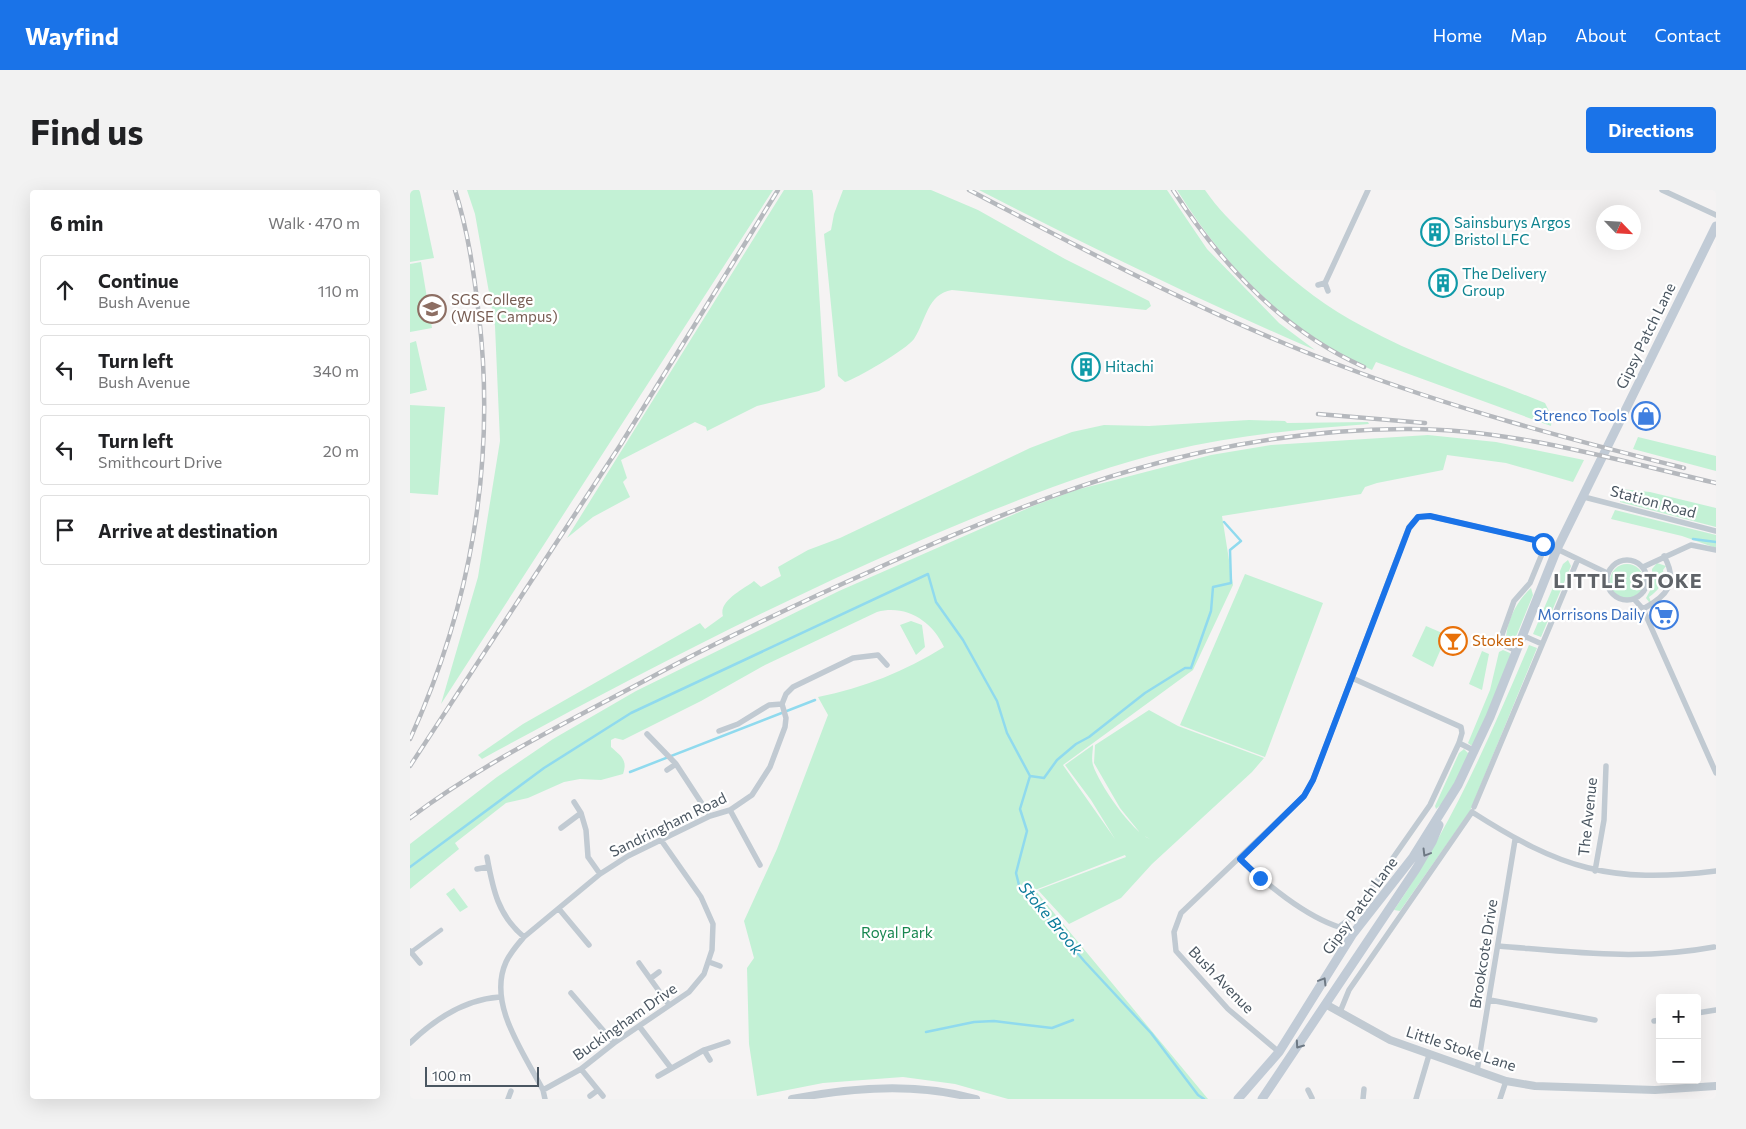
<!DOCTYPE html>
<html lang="en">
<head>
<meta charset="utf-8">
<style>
  body { margin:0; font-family:Commissioner,sans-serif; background:#f2f2f2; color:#202124 }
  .controls { position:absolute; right:15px; bottom:15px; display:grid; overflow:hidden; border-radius:5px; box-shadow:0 5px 20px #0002 }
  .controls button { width:45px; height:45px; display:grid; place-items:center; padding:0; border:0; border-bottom:1px solid #e0e0e0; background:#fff; color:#202124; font:25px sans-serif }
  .compass { position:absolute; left:1186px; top:15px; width:45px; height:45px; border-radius:50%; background:#fff; box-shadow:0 5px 20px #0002; rotate:115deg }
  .scale { position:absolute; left:15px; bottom:12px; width:114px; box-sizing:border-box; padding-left:5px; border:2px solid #4a5661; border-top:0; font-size:14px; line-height:18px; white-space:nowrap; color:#4a5661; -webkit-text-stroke:4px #fff; paint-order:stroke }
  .stop { position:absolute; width:15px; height:15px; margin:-11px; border:4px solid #1a73e8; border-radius:50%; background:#fff }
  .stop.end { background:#1a73e8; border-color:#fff; box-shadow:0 1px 5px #0008 }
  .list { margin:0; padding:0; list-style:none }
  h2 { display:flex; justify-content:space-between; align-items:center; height:65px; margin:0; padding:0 20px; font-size:21px }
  h2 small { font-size:16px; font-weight:400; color:#757577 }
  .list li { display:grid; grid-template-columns:32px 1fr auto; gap:15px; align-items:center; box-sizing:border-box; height:70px; margin:0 10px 10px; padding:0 10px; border:1px solid #e0e0e0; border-radius:5px }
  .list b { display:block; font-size:19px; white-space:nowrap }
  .list p { margin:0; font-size:16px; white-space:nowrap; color:#757577 }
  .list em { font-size:16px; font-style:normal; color:#757577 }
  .icon { flex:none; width:28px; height:28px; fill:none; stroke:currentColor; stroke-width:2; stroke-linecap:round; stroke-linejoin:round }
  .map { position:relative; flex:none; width:1306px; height:909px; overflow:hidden; border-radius:5px }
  header { display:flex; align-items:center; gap:30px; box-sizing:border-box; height:70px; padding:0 25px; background:#1a73e8; color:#fff }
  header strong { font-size:24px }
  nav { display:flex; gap:28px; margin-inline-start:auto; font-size:18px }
  .intro { display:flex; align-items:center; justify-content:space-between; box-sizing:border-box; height:120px; padding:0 30px }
  h1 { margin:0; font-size:35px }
  .button { padding:12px 22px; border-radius:5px; background:#1a73e8; color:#fff; font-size:18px; font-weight:700 }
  main { display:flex; gap:30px; padding:0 30px }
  aside { flex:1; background:#fff; border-radius:5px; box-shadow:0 5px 20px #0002 }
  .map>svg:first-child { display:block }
  .green { fill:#c3f1d5 }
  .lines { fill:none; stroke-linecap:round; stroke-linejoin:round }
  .stream { stroke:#90daee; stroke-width:2.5 }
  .pedestrian { stroke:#c1cad2; stroke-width:4.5 }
  .minor { stroke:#c1cad2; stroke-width:5.5 }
  .tertiary { stroke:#c1cad2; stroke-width:8 }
  .secondary { stroke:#c1cbd6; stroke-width:9 }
  .rail-casing { stroke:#b5b8bd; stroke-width:4.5 }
  .rail { stroke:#fff; stroke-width:2.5; stroke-dasharray:8; stroke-linecap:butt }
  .oneway { stroke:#6e7984 }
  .route { stroke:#1a73e8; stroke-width:6 }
  .labels { text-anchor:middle; stroke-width:4.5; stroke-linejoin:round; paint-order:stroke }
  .culture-label { font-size:15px; fill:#0d838f; stroke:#fff; text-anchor:start }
  .education-label { font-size:15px; fill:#785e54; stroke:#fff; text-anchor:start }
  .street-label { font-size:15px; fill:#4a5661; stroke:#fff }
  .shop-label { font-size:15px; fill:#366cbe; stroke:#fff; text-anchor:end }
  .food-label { font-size:15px; fill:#c56008; stroke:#fff; text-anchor:start }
  .park-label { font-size:15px; fill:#17864f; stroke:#fff }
  .water-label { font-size:16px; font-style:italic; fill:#0c7c9b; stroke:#fff }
  .district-label { font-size:20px; font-weight:bold; letter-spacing:1px; fill:#5f6368; stroke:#fff }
</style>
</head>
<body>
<header>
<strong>Wayfind</strong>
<nav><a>Home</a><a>Map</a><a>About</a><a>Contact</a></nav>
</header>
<div class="intro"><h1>Find us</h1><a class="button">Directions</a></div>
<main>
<aside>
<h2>6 min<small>Walk · 470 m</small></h2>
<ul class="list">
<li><svg class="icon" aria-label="ahead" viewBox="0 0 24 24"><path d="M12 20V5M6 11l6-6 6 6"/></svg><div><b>Continue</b><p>Bush Avenue</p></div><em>110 m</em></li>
<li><svg class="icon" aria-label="left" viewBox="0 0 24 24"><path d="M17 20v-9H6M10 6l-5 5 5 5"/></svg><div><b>Turn left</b><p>Bush Avenue</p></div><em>340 m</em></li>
<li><svg class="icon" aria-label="left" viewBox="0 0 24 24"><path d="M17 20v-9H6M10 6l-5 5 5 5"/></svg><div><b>Turn left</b><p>Smithcourt Drive</p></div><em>20 m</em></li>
<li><svg class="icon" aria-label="arrive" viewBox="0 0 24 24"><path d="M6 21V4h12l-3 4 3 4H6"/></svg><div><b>Arrive at destination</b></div></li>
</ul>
</aside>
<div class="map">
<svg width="1306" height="909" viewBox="0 0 1306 909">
  <rect width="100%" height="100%" fill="#f5f3f3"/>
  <path class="green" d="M0 0H9L10 2 24 68 0 72Z
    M57 0H363L31 514 68 387 90 251 85 136 65 24Z
    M374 0H402L403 4 415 197 409 201 347 216 297 241 296 237 285 232 211 270 217 288 213 292 220 307 183 327 157 348Z
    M433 0H521L568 20 655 69 739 111 741 116 736 120 542 100C517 104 516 131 504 149 497 159 446 189 435 192L428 186 414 44 421 40 424 24Z
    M569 0H757L797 59 869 133 905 160C791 111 680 57 569 0Z
    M767 0H795C807 18 823 33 838 48 871 82 910 114 952 136 1010 168 1074 188 1135 213L1142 227 1141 236 966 172 962 180C878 142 815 77 767 0Z
    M11 72 22 138 0 142V74Z
    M6 151 17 200 0 204V153Z
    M0 215 35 217 28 305 0 303Z
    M839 230 875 231 877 233 958 232 959 234C892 239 825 245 759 261 670 283 586 318 502 354 355 418 213 492 72 569L68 565 113 534 290 433 295 439 313 426C308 411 334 399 344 391L351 397 371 386 368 377 398 360 430 348 620 258 662 242 694 235 739 236Z
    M1018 245 1086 252 1174 270 1163 292 1096 273 1037 265 1033 280 967 293 955 297 951 304 812 326 823 395 783 480 653 575 705 649 681 610 655 575 683 555C683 561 681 569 683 575 689 594 722 642 740 649L731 644 710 618 684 573 685 555 739 520 768 536 854 568 842 582 742 674 711 708 659 734 628 700 716 667 715 665 625 700 798 909H598L545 894 493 887 413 893 347 906 339 854 337 778 344 768 334 731 367 659 418 525 408 507C454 498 495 481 534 457 522 431 496 414 467 422L355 475 291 511 213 550 205 548 201 550V557C211 566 218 570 213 584L191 590 170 589 154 592 118 608 96 613 45 653 49 659 0 699V654L87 587 143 549 226 501 429 401 623 316 666 300 801 265 861 255Z
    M1228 247 1306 266V281L1223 259Z
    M1211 299 1240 302 1306 318V337L1210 312Z
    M1205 320 1306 345V358L1272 346 1201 329Z
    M1158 370 1161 376 1131 447 1123 444 1153 374Z
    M1247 373 1256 376 1253 380C1255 392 1249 400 1239 407L1241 412H1239L1236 408 1242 397V379Z
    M1200 391a17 17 0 1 1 34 0a17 17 0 1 1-34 0Z
    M835 384 913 413 855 567 770 535Z
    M1121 398 1123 405 1103 454 1096 451C1096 431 1107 411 1121 398Z
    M501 431 512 435 515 457 506 465 490 435Z
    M1016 436 1037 445 1023 477 1002 466Z
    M1119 455 1127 458 1060 621 990 721 984 720C1041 637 1080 547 1119 455Z
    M1093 460 1100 463V472L1075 532 1062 556 1058 553 1080 500 1089 462Z
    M1072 461 1079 464 1072 500 1059 494Z
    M1054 559 1061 566 1035 611 1026 619 1025 616 1049 563Z
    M44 698 58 717 50 722 36 704Z"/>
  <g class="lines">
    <path class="stream" d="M1283 349 1306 352
      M220 582 405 510
      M620 586 634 588 647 570 666 554 679 547 735 503 775 478H781L801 421 803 397 821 393 820 360 831 351 814 332
      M0 677 134 578 221 523 518 384 526 412 553 450 587 511 597 543 620 586 610 619 617 641 606 683 609 695 675 772 741 843 788 905 794 909
      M516 842 564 832 584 831 642 838 663 830"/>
    <path class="pedestrian" d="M1 762 31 740"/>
    <path class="minor" d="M1252 0 1306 25
      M915 93 958 0
      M908 95 915 93 918 101
      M1174 307 1306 341
      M1147 359 1197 383
      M1197 390a20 20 0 1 1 40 0a20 20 0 1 1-40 0Z
      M1233 377 1281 355 1306 360
      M1224 409 1233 419 1306 583
      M1233 419C1257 406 1269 393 1254 366
      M1112 445 1132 454
      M309 541 328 534 359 515 372 514
      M237 544 266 574 300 626
      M1049 553 1065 561
      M257 580 266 574
      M164 612 171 623
      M1064 617 1168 369
      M320 620 350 675
      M151 638 171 623 176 640 178 667 190 684
      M77 667C83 700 88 725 114 747
      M830 669C856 694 895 726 929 737L941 728 1020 615 1049 553 1052 543 1051 537 942 488
      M67 679 78 677
      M1185 681 1194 630 1196 576
      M149 719 179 755
      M1088 756C1163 762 1229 771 1304 757
      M0 761 10 773
      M299 772 310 776
      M229 773 259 815
      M241 788 249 782
      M161 803 204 853
      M1080 810 1185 830
      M930 822 939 800 1062 622C1151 679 1200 694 1306 681
      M1287 823 1306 820
      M1244 831 1250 830
      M229 836 261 878
      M0 853C25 829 56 809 90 807
      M294 860 300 870
      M869 862 818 819 766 761 764 742 771 723 894 606 903 590 999 337 1008 327 1020 326 1129 351 1134 359 1120 393 1104 411 1089 453 1107 461
      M171 879 193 906
      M1067 881 1105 650
      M248 886 294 860 318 852
      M133 900 171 879 204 853 279 802 294 784 302 760 303 734 291 707 251 650
      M898 900 902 908
      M180 906 188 900
      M98 909 101 901
      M135 909 133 900C114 863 77 814 96 772 100 763 108 754 114 747L190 684 218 666 300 626 320 620 342 605 360 577 375 537 376 528 372 514 376 504 383 497 443 468 468 465 477 475
      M953 909 954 899
      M1006 909 1019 865
      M1090 909 1096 891"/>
    <path class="tertiary" d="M917 815 980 850 1096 891 1125 896 1245 900 1306 896
      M382 909C442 897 507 892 566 909"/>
    <path class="secondary" d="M828 909 869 862 942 745 1003 667 1048 595 1080 527 1147 359 1306 36
      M852 909 1006 679 1022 652 1029 635"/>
    <defs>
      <path id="rail" d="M559 0C680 63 801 127 929 175 1041 218 1158 249 1274 278
        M763 0C811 74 873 141 954 177
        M908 224 1015 233
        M0 549C61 416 86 272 69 126 64 83 58 41 45 0
        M0 576 211 254 368 0
        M0 628C73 573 155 533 236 490 312 449 391 412 470 377 643 299 803 240 995 239 1100 238 1205 270 1306 293"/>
    </defs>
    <use href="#rail" class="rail-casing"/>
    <use href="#rail" class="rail"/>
  </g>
  <defs><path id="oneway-chevron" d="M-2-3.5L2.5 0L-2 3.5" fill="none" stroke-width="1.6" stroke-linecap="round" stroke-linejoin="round" transform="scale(1.25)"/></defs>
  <g class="oneway">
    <use href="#oneway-chevron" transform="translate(1016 663) rotate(121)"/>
    <use href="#oneway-chevron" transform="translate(913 791) rotate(-59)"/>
    <use href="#oneway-chevron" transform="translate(889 855) rotate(125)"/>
  </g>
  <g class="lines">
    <path class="route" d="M850 688 830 669 894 606 903 590 999 338 1008 327 1020 326 1129 351 1133 354"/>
  </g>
  <defs>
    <symbol id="building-ring" viewBox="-11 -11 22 22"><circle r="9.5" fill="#fff" stroke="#0f9aa8" stroke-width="1.5"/><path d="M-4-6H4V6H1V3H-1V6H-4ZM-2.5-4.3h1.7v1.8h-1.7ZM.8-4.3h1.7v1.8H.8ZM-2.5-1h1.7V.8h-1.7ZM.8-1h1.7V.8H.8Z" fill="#0f9aa8"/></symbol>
    <symbol id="university-ring" viewBox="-11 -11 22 22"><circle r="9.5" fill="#fff" stroke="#8d6e63" stroke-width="1.5"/><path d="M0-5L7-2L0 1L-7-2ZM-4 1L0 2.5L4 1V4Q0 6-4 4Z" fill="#8d6e63"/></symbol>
    <symbol id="shop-ring" viewBox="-11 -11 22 22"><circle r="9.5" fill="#fff" stroke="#3f7fe0" stroke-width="1.5"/><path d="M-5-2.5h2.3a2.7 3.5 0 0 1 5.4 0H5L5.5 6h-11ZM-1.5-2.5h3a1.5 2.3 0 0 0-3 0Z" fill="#3f7fe0"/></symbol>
    <symbol id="supermarket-ring" viewBox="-11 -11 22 22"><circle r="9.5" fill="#fff" stroke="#3f7fe0" stroke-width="1.5"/><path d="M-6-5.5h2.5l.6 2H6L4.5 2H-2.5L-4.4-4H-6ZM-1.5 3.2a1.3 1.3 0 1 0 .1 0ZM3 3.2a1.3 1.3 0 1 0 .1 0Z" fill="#3f7fe0"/></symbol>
    <symbol id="bar-ring" viewBox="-11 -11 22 22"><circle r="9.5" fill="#fff" stroke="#e8710a" stroke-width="1.5"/><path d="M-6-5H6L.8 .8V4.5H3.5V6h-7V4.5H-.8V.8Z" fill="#e8710a"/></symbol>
  </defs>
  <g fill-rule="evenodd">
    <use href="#building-ring" x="1009" y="26" width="32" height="32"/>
    <use href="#building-ring" x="1017" y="77" width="32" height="32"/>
    <use href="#university-ring" x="6" y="103" width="32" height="32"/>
    <use href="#building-ring" x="660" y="161" width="32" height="32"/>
    <use href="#shop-ring" x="1220" y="210" width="32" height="32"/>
    <use href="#supermarket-ring" x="1238" y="409" width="32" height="32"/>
    <use href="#bar-ring" x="1027" y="435" width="32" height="32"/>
  </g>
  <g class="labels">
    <g class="culture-label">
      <text x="1044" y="38">Sainsburys Argos<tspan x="1044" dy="17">Bristol LFC</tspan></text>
      <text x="1052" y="89">The Delivery<tspan x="1052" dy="17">Group</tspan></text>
      <text x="695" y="182">Hitachi</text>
    </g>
    <g class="education-label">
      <text x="41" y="115">SGS College<tspan x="41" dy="17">(WISE Campus)</tspan></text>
    </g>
    <g class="street-label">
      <text transform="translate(1236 146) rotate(-64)" y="5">Gipsy Patch Lane</text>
      <text transform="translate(1243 312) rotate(15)" y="5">Station Road</text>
      <text transform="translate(1178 627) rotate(-84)" y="5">The Avenue</text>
      <text transform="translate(258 635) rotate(-26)" y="5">Sandringham Road</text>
      <text transform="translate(950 716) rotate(-54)" y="5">Gipsy Patch Lane</text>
      <text transform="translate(1074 764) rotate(-81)" y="5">Brookcote Drive</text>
      <text transform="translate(811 790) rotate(46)" y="5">Bush Avenue</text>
      <text transform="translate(215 832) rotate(-35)" y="5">Buckingham Drive</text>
      <text transform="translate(1051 859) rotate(18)" y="5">Little Stoke Lane</text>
    </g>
    <g class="shop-label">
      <text x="1217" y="231">Strenco Tools</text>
      <text x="1235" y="430">Morrisons Daily</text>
    </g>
    <g class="food-label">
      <text x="1062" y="456">Stokers</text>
    </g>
    <g class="park-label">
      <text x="487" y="748">Royal Park</text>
    </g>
    <g class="water-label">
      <text transform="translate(641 728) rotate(50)" y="6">Stoke Brook</text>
    </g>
    <g class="district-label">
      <text x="1218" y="398">LITTLE STOKE</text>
    </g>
  </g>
</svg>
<div class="controls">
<button>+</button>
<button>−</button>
</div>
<svg class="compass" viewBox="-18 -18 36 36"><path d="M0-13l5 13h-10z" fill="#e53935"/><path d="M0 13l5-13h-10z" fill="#757577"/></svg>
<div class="scale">100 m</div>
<div class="stop" style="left:1133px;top:354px"></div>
<div class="stop end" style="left:850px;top:688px"></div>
</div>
</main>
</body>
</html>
